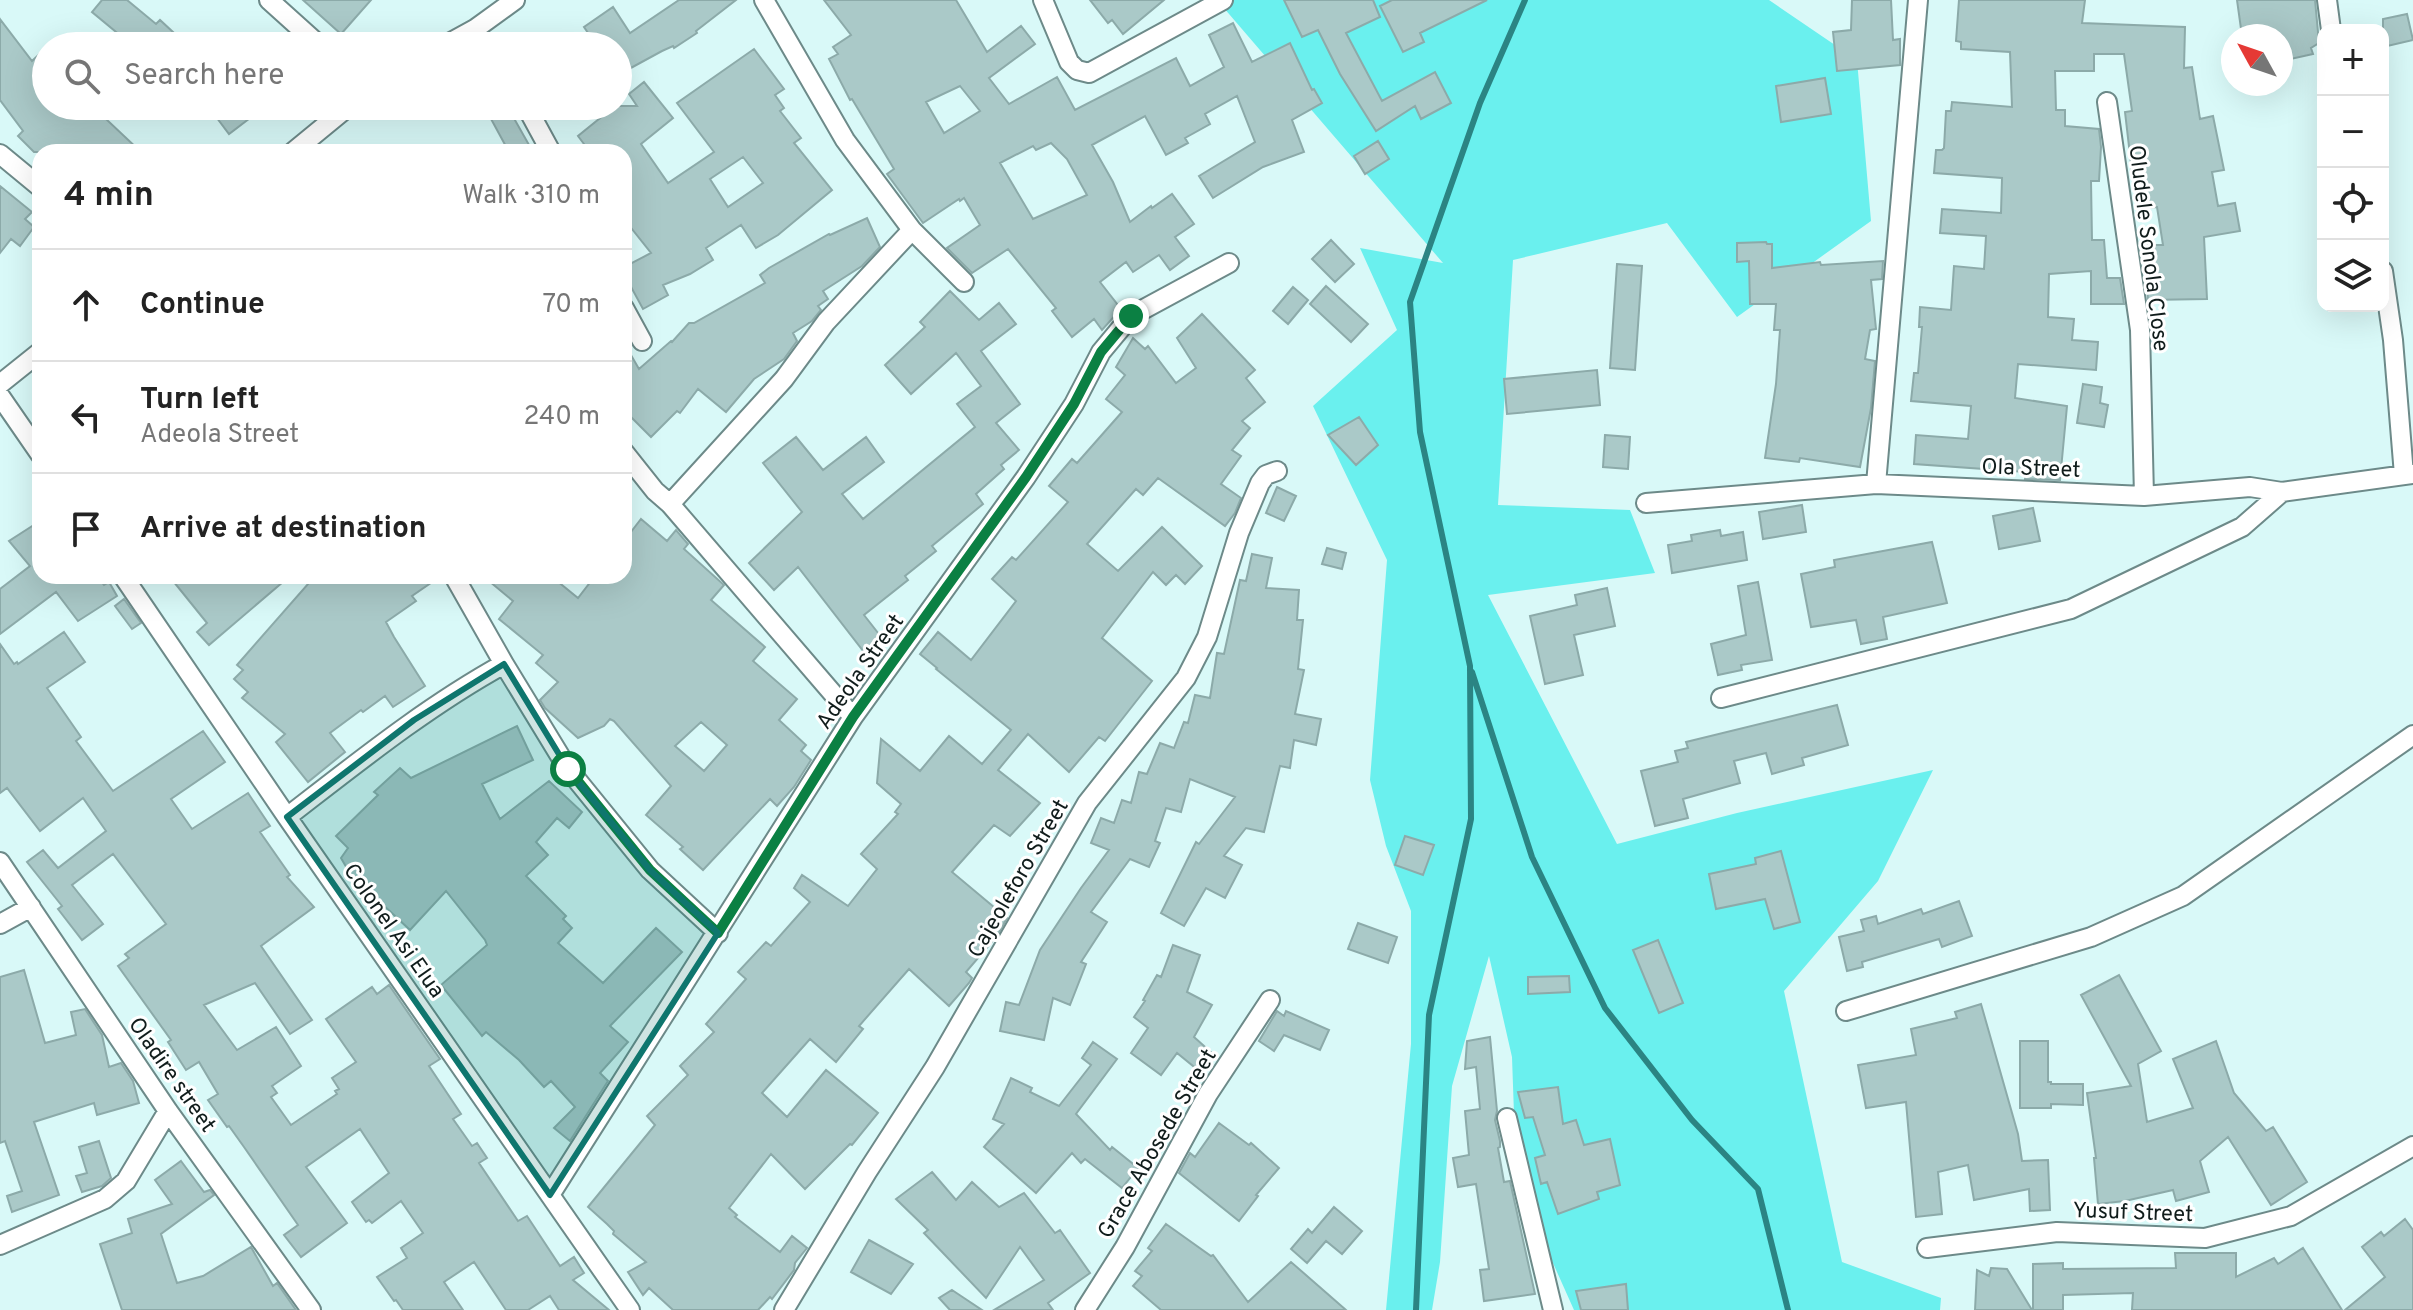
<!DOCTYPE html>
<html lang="en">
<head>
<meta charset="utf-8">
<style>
  body { margin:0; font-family:Overpass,sans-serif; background:#f6f6f6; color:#222 }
  .controls { position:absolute; right:24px; top:24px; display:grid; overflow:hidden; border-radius:16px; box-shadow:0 8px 32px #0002 }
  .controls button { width:72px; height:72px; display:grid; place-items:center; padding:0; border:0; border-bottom:2px solid #e0e0e0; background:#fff; color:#222; font:40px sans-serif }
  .compass { position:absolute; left:2221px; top:24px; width:72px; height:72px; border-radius:50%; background:#fff; box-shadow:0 8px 32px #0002; rotate:310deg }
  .stop { position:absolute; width:24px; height:24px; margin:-18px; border:6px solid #0b8043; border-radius:50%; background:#fff }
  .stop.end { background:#0b8043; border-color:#fff; box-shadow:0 2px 8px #0008 }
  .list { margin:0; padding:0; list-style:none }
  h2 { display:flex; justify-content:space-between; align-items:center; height:104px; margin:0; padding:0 32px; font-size:34px }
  h2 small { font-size:26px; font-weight:400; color:#767676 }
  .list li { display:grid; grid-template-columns:52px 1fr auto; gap:24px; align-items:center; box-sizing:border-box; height:112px; padding:0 32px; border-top:2px solid #e0e0e0 }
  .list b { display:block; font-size:30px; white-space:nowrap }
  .list p { margin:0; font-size:26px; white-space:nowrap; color:#767676 }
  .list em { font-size:26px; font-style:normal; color:#767676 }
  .icon { flex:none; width:44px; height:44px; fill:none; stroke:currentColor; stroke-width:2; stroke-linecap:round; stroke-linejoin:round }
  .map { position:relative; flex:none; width:2413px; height:1310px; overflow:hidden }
  .search { position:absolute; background:#fff; box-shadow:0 8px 32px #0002; left:32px; top:32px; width:600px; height:88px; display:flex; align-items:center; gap:20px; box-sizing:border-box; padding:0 28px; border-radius:44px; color:#767676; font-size:30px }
  .panel { position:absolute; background:#fff; box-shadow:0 8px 32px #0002; left:32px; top:144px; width:600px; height:440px; border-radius:24px }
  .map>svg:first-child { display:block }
  .green { fill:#6af0ee }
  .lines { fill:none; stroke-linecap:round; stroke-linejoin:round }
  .stream { stroke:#2b8483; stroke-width:6 }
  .building { fill:#aac9c8; stroke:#8caaa9; stroke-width:2; fill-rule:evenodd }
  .street-casing { stroke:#6d8a89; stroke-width:22 }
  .street { stroke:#fff; stroke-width:18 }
  .route { stroke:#0b8043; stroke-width:10 }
  .marked { fill:#0f766e; fill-opacity:0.2; stroke:#0f766e; stroke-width:6; stroke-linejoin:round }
  .labels { text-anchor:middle; stroke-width:6; stroke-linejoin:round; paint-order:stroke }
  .street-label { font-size:22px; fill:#101c1b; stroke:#fff }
</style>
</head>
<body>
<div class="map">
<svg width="2413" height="1310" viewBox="0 0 2413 1310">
  <rect width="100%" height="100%" fill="#d9f9f8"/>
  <path class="green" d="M1217 0H1769L1857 60 1871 221 1737 317 1667 223 1513 260 1498 505 1630 510 1655 573 1488 595 1617 844 1737 813 1933 770 1878 881 1784 991 1842 1262 1941 1298 1940 1310H1574L1540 1234 1515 1143 1512 1057 1489 956 1452 1086 1440 1262 1432 1310H1386L1411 1044V911L1386 846 1370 780 1387 560 1313 406 1397 330 1360 248 1443 263Z"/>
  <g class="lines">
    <path class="stream" d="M1472 672 1532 857 1605 1008 1692 1120 1758 1189 1788 1310
      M1416 1310 1429 1015 1471 819 1470 666 1420 432 1410 302 1480 103 1525 0"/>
  </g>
  <path class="building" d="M102 0H127L156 24 160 20 188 46H133L92 12Z
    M303 0H371L341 34Z
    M679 0H736L696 31 697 33 674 48 673 46 662 51 618 75V46H597L584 27 613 7 630 33Z
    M824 0H956L987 52 1021 26 1035 44 989 78 1009 104 1057 77 1075 110 1176 58 1190 86 1224 67 1209 35 1233 23 1252 62 1290 43 1312 90 1314 89 1322 103 1292 120 1304 152 1263 167 1213 198 1199 176 1255 142 1237 96 1205 114 1210 124 1185 138 1188 143 1166 155 1145 116 1092 145 1113 182 1130 222 1151 206 1152 208 1172 194 1194 224 1175 237 1189 256 1170 270 1159 255 1133 272 1126 262 1100 282 1121 309 1102 330 1094 319 1072 337 1052 311 1056 308 1008 249 972 273 947 248 980 225 964 198 960 201 959 199 923 223 887 174 894 169 852 99 850 100 829 59 838 54 833 47 851 35ZM960 86 980 111 944 133 926 102ZM1051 143 1067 159 1087 195 1033 219 1000 163 1033 146 1036 150Z
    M1090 0H1164L1123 34 1112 20 1108 23Z
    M1284 0H1373L1380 17 1346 33 1382 101 1435 72 1451 103 1421 119 1415 106 1376 131 1340 74 1318 30 1302 37Z
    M1392 0H1487L1420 33 1424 42 1403 52 1380 6Z
    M1852 0H1891L1893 40 1900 39V65L1837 71 1833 32 1851 30Z
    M1959 0H2085L2082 23 2185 27 2184 68 2192 67 2200 119 2213 116 2224 170 2212 172 2218 206 2235 203 2240 231 2204 237 2207 299 2148 300 2144 245H2163L2157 207 2149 208 2144 180 2133 181 2125 112 2132 111 2124 54H2094V71H2055L2056 110H2065V126L2099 129 2101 147 2099 181H2091L2092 240H2104L2107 278H2120L2124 304H2091V271L2049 274 2048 317 2074 319 2072 340 2098 342 2096 370 2018 364 2015 398 2067 406 2060 480 2025 479 2026 472 1914 464 1916 435 1968 439 1971 406 1911 401 1914 373H1918L1922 327H1919L1920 307 1951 310 1954 266 1984 269 1986 236 1940 233 1942 209 2001 213 2002 178 1934 173 1936 150H1942L1944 148 1946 111H1951L1952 102 2012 107 2010 52 1961 49V42L1956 41Z
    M2237 0H2315L2319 43 2311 48 2313 54 2281 61V36H2242Z
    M2407 14 2413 40 2383 47V19Z
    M0 19 32 61 46 48V106H119L107 120 141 152H34L18 136 23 131 0 100Z
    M754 49 784 89 775 95 784 108 780 111 801 138 794 143 832 190 778 235 756 248 741 225 706 248 713 260 690 274 663 285 668 295 643 309 624 274V267L651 253 624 219V152H590L578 136 615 106H637L629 94 644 82 673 118 641 144 668 183 714 152 677 103ZM743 157 763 183 728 207 710 179Z
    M1825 78 1831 114 1781 122 1776 86Z
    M208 106H266L229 134Z
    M484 106H507L533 152H509Z
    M1378 141 1389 159 1365 174 1354 156Z
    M0 186 32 212 25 219 34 227 20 246 11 239 0 253Z
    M867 218 880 247 862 266 823 291 828 299 818 306 821 310 812 321 793 333 797 341 784 359 754 379 726 412 698 389 680 413 677 411 651 437 629 415 624 409V343L639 369 671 341 672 342 689 323H694L765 283 760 275 769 268 829 234 830 235Z
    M1331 240 1354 264 1335 282 1312 259Z
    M1766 242 1767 244H1772V268L1820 262 1821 265 1883 261 1882 279 1871 280 1876 329 1870 330 1865 359 1875 361 1871 408 1860 467 1800 458 1799 462 1765 458 1776 384 1780 330H1774L1776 304H1750L1749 261 1737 262V243Z
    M1617 264 1642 266 1635 370 1610 368Z
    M1326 286 1368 324 1351 342 1310 304Z
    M1293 287 1308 300 1288 324 1273 311Z
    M950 291 979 320 999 303 1016 324 981 351 1020 404 996 423 1019 450 1001 465 1004 469 976 494 983 504 932 546 936 551 905 576 908 580 864 615 882 638 864 652 798 567 774 590 749 563 802 512 763 463 796 437 823 470 866 437 884 462 842 494 863 519 975 427 957 404 981 386 956 353 911 394 885 365 925 327 920 322Z
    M1202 314 1255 370 1246 378 1265 402 1242 421 1250 428 1232 450 1241 456 1221 484 1241 498 1235 513 1225 526 1158 478 1143 495 1136 489 1087 544 1118 571 1162 527 1202 566 1185 584 1176 575 1166 585 1153 572 1102 638 1152 681 1105 741 1099 737 1069 772 1028 734 998 770 1040 803 1010 836 994 825 952 872 1007 918 997 936 966 972 972 978 969 983 949 1006 909 969 859 1026 863 1029 836 1062 810 1039 762 1093 787 1117 826 1070 878 1113 852 1145 850 1144 805 1189 771 1154 729 1208 737 1215 735 1217 780 1252 792 1236 807 1248 795 1263 794 1270 772 1299 770 1297 758 1310H673L649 1288 643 1295 628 1272 646 1262 613 1234 614 1231 607 1224 588 1207 655 1125 647 1116 688 1075 680 1066 714 1032 706 1024 746 979 738 972 766 942 771 946 810 902 794 888 802 875 848 906 877 869 861 854 898 814 895 812 901 804 877 783 881 739 920 771 949 736 982 764 1011 730 936 669 937 668 920 654 938 632 971 660 1016 601 992 579 1012 557 1016 560 1068 502 1049 486 1072 459 1077 463 1122 412 1106 399 1125 375 1116 367 1133 338 1145 349 1148 346 1176 383 1196 368 1177 338Z
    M1597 370 1600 405 1507 414 1504 379Z
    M2083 384 2102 387 2100 403 2108 405 2104 427 2077 423Z
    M1359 417 1378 445 1356 465 1328 435Z
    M1605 435 1630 437 1628 469 1603 467Z
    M1277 487 1296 496 1284 521 1266 513Z
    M1802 505 1806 532 1763 539 1759 512Z
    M2033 508 2040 541 1999 549 1993 516Z
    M641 519 667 541 676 530 688 544 684 549 724 585 711 600 765 647 753 661 797 699 779 720 806 745 801 751 811 760 794 787 777 806 770 799 703 870 680 849 683 847 646 815 671 786 614 721 610 719 604 726 578 738 545 708 540 700 558 682 536 663 543 655 499 619 513 601 483 576H551L578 598 595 576H624V541ZM701 722 727 745 704 771 675 746Z
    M40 521V576H97L104 585 109 582 117 596 78 621 56 592 0 634V589L30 566 9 541Z
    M1720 530 1721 536 1743 532 1747 560 1672 573 1668 545 1692 541 1691 535Z
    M1932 542 1947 603 1883 617 1887 639 1861 644 1856 620 1811 627 1801 574 1835 567 1834 560Z
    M1327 548 1346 553 1342 569 1322 564Z
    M1252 554 1272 558 1266 588 1299 590 1297 620H1303L1298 669 1304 670 1295 714 1321 719 1316 745 1294 740 1290 768 1280 766 1264 832 1246 828 1224 856 1242 865 1225 898 1206 888 1184 926 1161 913 1196 842 1199 844 1235 797 1190 779 1181 812 1166 808 1155 841 1160 843 1149 867 1130 859 1091 912 1107 922 1081 962 1086 964 1070 1005 1053 998 1044 1040 1000 1031 1006 1002 1019 1005 1040 950 1081 888 1109 850 1091 843 1101 818 1114 823 1122 800 1131 803 1139 772 1147 774 1160 743 1174 748 1184 722 1188 723 1195 695 1210 698 1217 653 1224 654 1240 580 1246 581Z
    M169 576H290L209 645 197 632 207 623Z
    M315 576H441L412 596 416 601 386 622 394 637 425 686 393 707 385 696 363 712 361 710 330 733 345 752 308 782 276 742 285 734 242 698 248 692 234 679 243 670 237 665Z
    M1758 582 1772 660 1741 665 1742 670 1718 675 1711 644 1746 635 1738 586Z
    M1607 588 1615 626 1574 635 1583 675 1545 684 1530 616 1577 605 1575 595Z
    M124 599 141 623 132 629 115 606Z
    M64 632 85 662 47 688 81 737 76 741 113 791 203 731 225 762 171 799 192 829 248 793 270 826 260 832 290 875 287 877 314 907 261 946 312 1020 290 1034 255 983 204 1005 237 1050 276 1027 301 1066 272 1086 277 1093 271 1097 291 1125 337 1094 335 1091 339 1089 332 1078 356 1062 326 1019 372 987 377 994 389 985 440 1059 429 1066 461 1114 453 1119 472 1146 477 1143 487 1158 479 1163 518 1221 527 1216 560 1266 574 1257 584 1273 573 1280 609 1310H559L550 1296 528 1310H506L474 1262 444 1282 463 1310H403L396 1300 394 1301 377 1277 407 1258 401 1248 423 1233 401 1201 372 1223 369 1220 366 1222 352 1202 389 1173 360 1129 306 1167 347 1223 301 1257 284 1235 298 1225 244 1147 229 1126 227 1127 208 1100 218 1094 199 1062 186 1070 168 1042 171 1040 118 966 129 958 125 954 166 924 113 854 72 885 103 924 82 940 58 909 62 906 27 862 43 850 58 868 106 831 83 798 40 831 7 788 0 793V644L14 664 17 662 18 664Z
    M1837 705 1848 745 1802 758 1804 765 1772 774 1766 753 1734 761 1740 783 1683 799 1688 818 1655 826 1641 771 1678 762 1675 751 1688 748 1686 742Z
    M517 726 533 760 482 784 500 819 549 781 582 812 569 828 557 818 536 842 548 855 526 876 566 916 563 919 572 928 558 943 603 983 656 928 682 952 610 1026 628 1042 600 1073 608 1081 570 1141 554 1128 575 1107 551 1081 544 1087 519 1060 486 1032 482 1036 441 985 487 945 485 940 446 891 410 930 366 889 362 893 345 873 348 870 341 858 348 848 336 836 378 795 374 792 400 768 411 778Z
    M1405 836 1434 845 1423 875 1395 865Z
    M1781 851 1800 922 1774 929 1765 899 1716 909 1709 874 1756 864 1755 858Z
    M1959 901 1972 936 1942 947 1939 939 1862 962 1863 967 1847 971 1839 937 1864 931 1861 920 1876 916 1878 924 1921 909 1923 914Z
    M1358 923 1397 937 1388 963 1348 949Z
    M1658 940 1683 1003 1659 1013 1633 950Z
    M1173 945 1200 955 1187 992 1212 1005 1194 1037 1212 1053 1198 1070 1177 1053 1161 1075 1131 1053 1148 1028 1134 1017 1145 1001 1143 1000 1157 975 1161 977Z
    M24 970 45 1043 76 1035 71 1012 85 1009 102 1035 109 1067 121 1063 133 1081 139 1103 97 1115 94 1103 34 1122 59 1195 12 1212 7 1196 22 1191 5 1141 0 1143V977Z
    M2119 975 2161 1051 2138 1064 2147 1122 2193 1108 2173 1059 2216 1041 2234 1093 2266 1131 2273 1127 2307 1182 2271 1205 2228 1137 2200 1161 2209 1192 2176 1201 2173 1190 2125 1201 2098 1204 2094 1158H2096L2087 1093 2131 1086 2081 995Z
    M1569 976 1570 992 1528 994V977Z
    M1981 1004 2018 1134 2022 1161 2048 1160 2050 1210 2030 1211 2029 1189 1974 1200 1968 1165 1938 1172 1942 1214 1916 1217 1906 1102 1866 1108 1858 1065 1916 1055 1911 1029 1957 1018 1955 1012Z
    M1277 1011 1284 1016 1286 1011 1329 1030 1320 1050 1284 1035 1274 1051 1259 1041Z
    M1490 1037 1497 1111 1495 1120 1500 1141V1147L1498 1148 1504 1182 1510 1181 1535 1294 1484 1301 1480 1270 1489 1269 1476 1184 1458 1187 1453 1158 1469 1155 1465 1111 1480 1109 1476 1067 1465 1069 1467 1041Z
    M2020 1041H2048V1082H2051V1084H2083V1105L2051 1104V1108H2020Z
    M1093 1042 1117 1059 1076 1114 1110 1150 1112 1147 1138 1168 1122 1188 1085 1159 1081 1163 1072 1153 1036 1193 984 1147 1004 1124 993 1119 1011 1078 1032 1088 1030 1092 1059 1106 1091 1065 1082 1058Z
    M1558 1087 1563 1124 1576 1120 1584 1145 1610 1139 1620 1185 1597 1192 1599 1199 1558 1214 1547 1182 1541 1184 1535 1158 1545 1155 1533 1117 1525 1118 1518 1092Z
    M1219 1123 1249 1145 1251 1143 1279 1168 1256 1195 1258 1196 1239 1221 1179 1173 1190 1153 1195 1157Z
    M99 1141 111 1178 102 1186 82 1192 76 1176 87 1173 79 1147Z
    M181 1161 204 1192 210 1190 214 1195 161 1234 177 1283 203 1276 251 1247 273 1286 277 1283 296 1310H122L100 1244 132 1233 128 1219 172 1204 155 1180Z
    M932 1172 956 1200 972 1182 999 1207 1024 1193 1055 1233 1060 1230 1090 1273 1048 1303 1053 1310H994L1044 1280 1020 1247 986 1298 924 1233 928 1230 896 1199Z
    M1334 1207 1362 1231 1342 1254 1326 1241 1307 1263 1291 1249 1308 1229 1312 1233Z
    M2405 1219 2413 1230V1310H2345L2385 1277 2362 1247 2381 1232 2384 1236Z
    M1166 1224 1211 1256 1213 1255 1248 1302 1291 1262 1346 1310H1161L1133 1286 1142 1276 1135 1271 1152 1251 1148 1248Z
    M869 1240 913 1264 891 1294 851 1272Z
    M2303 1248 2342 1310H2132L2133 1293 2063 1295V1310H2033V1264L2063 1263V1269L2176 1268 2175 1253H2236V1277L2274 1258 2278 1264Z
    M1991 1268 2007 1269 2032 1310H1975L1977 1270 1989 1276Z
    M1626 1284 1628 1310H1581L1576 1291Z
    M952 1290 982 1310H950L939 1298Z"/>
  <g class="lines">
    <defs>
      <path id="street" d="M269 0 320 46
        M764 0 845 140 912 230 964 282
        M1043 0 1069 62 1077 70 1089 73 1223 0
        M2327 0 2331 30
        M475 29 487 46
        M444 46 475 29 515 0
        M2107 102 2140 330 2144 496
        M526 106 551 152
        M293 152 349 106
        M0 154 40 187
        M2383 271 2393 340 2404 475
        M624 308 642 341
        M0 384 40 352
        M0 396 40 454
        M624 452 655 491 670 504 853 717
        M1876 484 1918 0
        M1646 503 1876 484 2144 496 2250 487 2282 492 2413 474
        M670 504 784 379 826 322 912 230
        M123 576 287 817 630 1310
        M454 576 504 664
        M1721 698 2071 609 2242 527 2282 492
        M287 817C357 763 426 707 504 664L568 769 650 870 718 933
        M0 862 168 1111 311 1310
        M0 924 31 907
        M1846 1011 2091 937 2183 896 2413 735
        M1507 1118 1553 1310
        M550 1195 853 717 1026 477 1074 404 1101 352 1131 316 1229 263
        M0 1245 105 1199 126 1181 168 1111
        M1927 1248 2057 1232 2205 1238 2291 1216 2413 1146
        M784 1310 867 1172 935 1067 1087 803 1186 678 1207 637 1239 533 1260 483 1266 475 1277 471
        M1085 1310 1125 1247 1208 1094 1270 1000"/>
    </defs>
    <use href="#street" class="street-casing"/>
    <use href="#street" class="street"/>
  </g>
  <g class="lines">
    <path class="route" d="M568 769 650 870 718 933 853 717 1026 477 1074 404 1101 352 1131 316"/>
  </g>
  <path class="marked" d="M504 664 568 769 650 870 718 933 550 1195 287 817 414 720Z"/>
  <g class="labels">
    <g class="street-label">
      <text transform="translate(2150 248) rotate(83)" y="8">Oludele Sonola Close</text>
      <text transform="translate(2031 467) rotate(2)" y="8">Ola Street</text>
      <text transform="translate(859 671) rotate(-55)" y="8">Adeola Street</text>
      <text transform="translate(1017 878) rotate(-60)" y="8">Cajeoleforo Street</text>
      <text transform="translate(395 930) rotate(55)" y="8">Colonel Asi Elua</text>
      <text transform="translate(173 1074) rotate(55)" y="8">Oladire street</text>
      <text transform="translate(1156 1143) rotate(-60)" y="8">Grace Abosede Street</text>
      <text transform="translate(2133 1211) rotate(2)" y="8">Yusuf Street</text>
    </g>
  </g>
</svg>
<div class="controls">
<button>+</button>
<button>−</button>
<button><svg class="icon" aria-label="locate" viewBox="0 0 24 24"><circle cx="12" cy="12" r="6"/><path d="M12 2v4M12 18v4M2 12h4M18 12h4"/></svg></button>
<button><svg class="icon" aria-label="layers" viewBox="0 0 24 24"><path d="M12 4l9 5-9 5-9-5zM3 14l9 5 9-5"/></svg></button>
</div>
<svg class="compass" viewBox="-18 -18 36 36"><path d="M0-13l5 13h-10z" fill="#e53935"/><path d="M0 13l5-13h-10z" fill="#767676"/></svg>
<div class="stop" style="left:568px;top:769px"></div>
<div class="stop end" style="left:1131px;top:316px"></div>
<div class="search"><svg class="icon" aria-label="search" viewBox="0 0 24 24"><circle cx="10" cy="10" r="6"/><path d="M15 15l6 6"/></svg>Search here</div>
<section class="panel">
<h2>4 min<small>Walk · 310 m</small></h2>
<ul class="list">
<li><svg class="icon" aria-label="ahead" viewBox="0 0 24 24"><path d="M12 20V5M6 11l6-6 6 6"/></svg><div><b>Continue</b></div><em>70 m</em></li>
<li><svg class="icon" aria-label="left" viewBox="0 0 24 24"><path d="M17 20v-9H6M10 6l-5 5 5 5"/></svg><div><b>Turn left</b><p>Adeola Street</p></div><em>240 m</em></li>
<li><svg class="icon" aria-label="arrive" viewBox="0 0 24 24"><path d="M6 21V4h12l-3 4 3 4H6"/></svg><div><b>Arrive at destination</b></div></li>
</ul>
</section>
</div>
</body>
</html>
